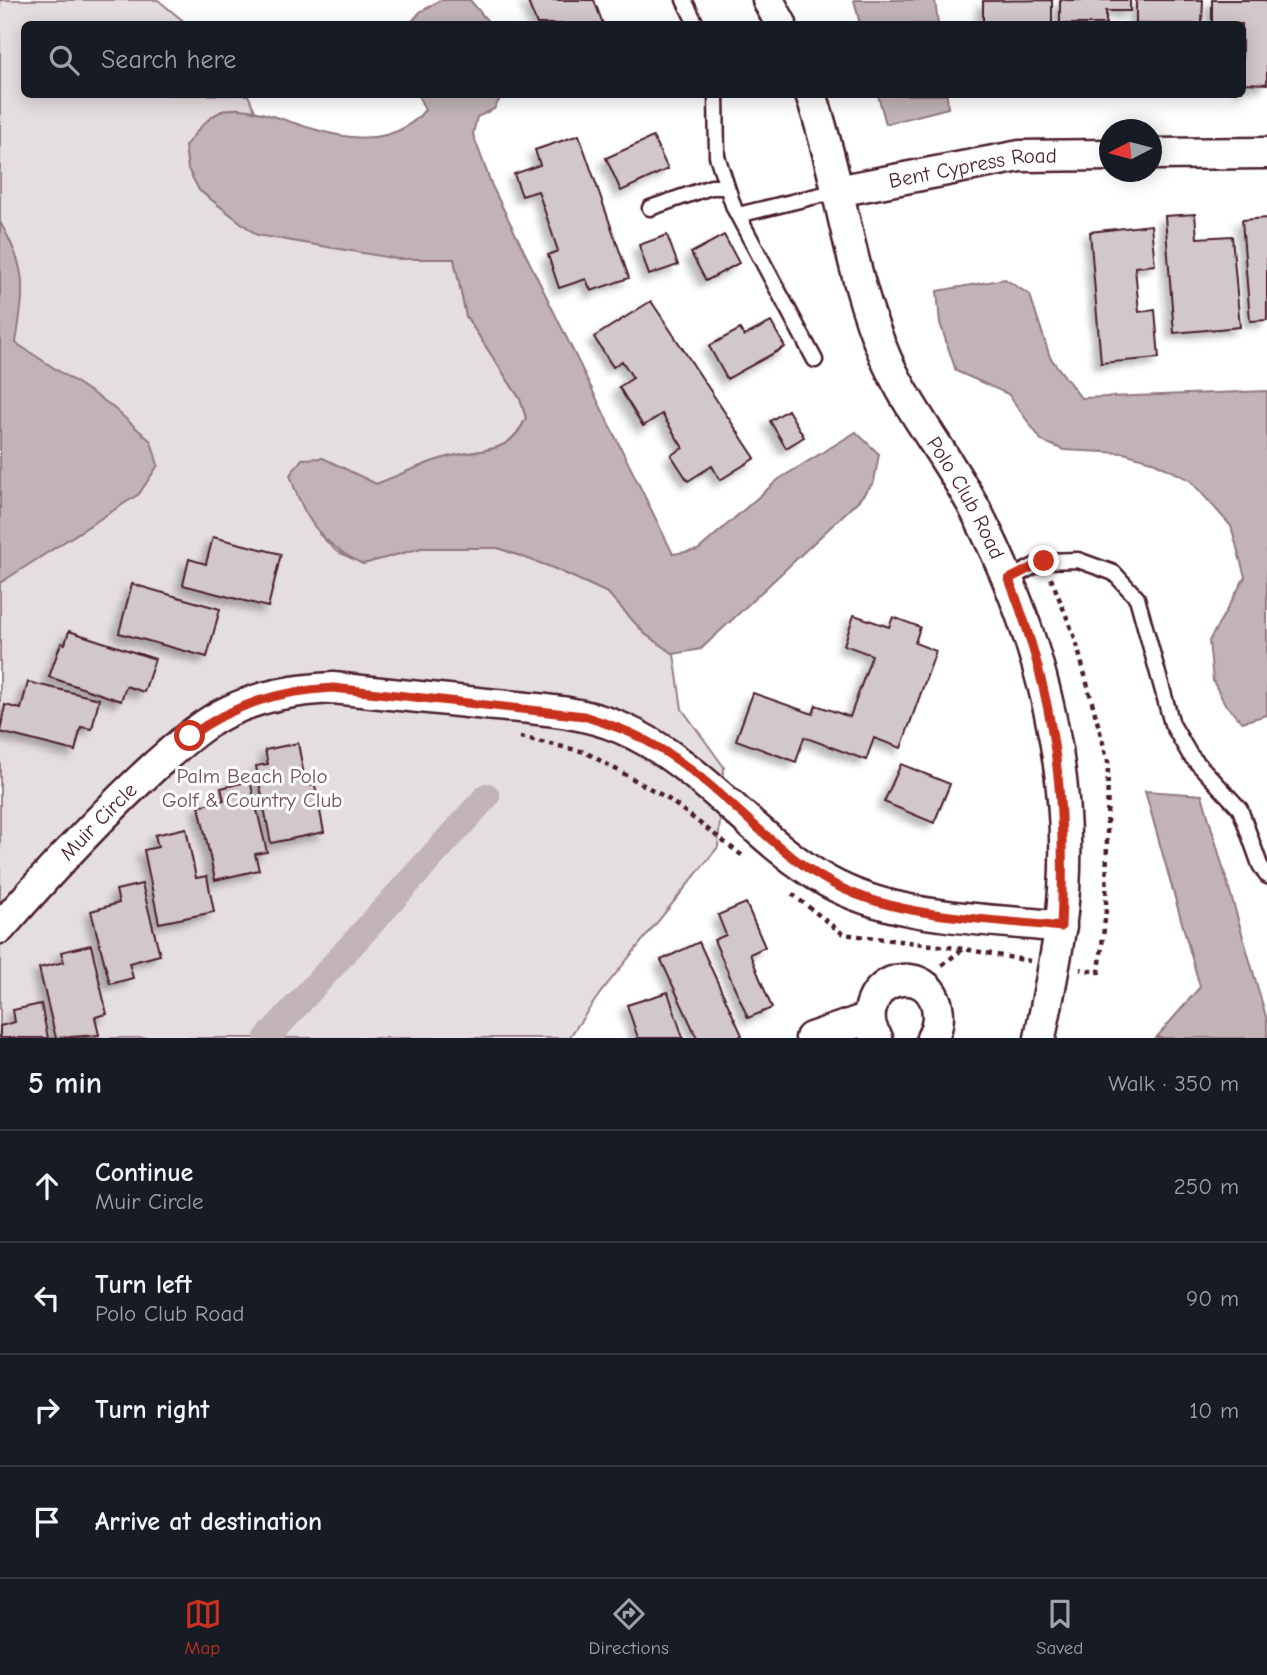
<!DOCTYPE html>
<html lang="en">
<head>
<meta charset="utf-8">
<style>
  body { margin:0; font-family:"Comic Neue",sans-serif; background:#20242c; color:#f1f3f6 }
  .compass { position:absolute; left:1099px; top:119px; width:63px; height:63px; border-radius:50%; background:#171b24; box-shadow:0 4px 18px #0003; rotate:264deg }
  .stop { position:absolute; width:21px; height:21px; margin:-16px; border:5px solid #c8321e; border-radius:50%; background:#fff }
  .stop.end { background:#c8321e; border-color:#fff; box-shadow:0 2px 7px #0008 }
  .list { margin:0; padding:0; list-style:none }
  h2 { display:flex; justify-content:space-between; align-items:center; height:91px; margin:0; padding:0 28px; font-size:30px }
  h2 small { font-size:23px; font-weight:400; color:#9ea1a6 }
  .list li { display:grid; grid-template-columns:46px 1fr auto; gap:21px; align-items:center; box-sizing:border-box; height:112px; padding:0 28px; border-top:2px solid #363941 }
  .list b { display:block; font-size:26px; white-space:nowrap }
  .list p { margin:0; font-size:23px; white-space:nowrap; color:#9ea1a6 }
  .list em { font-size:23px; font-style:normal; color:#9ea1a6 }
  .icon { flex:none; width:38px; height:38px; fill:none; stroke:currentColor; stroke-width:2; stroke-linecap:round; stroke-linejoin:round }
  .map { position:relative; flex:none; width:1267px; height:1038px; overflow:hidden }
  .search { position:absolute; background:#171b24; box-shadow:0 4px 18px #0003; left:21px; right:21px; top:21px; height:77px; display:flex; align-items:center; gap:18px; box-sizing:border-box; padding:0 24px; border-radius:10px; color:#9ea1a6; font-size:26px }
  .sheet { height:539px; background:#171b24 }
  nav { display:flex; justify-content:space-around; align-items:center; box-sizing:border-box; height:98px; border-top:2px solid #363941; background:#171b24; font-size:19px; color:#9ea1a6 }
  nav a { display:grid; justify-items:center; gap:4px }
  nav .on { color:#c8321e }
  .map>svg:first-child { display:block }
  .green { fill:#e5dee0; stroke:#987e86; stroke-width:2 }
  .water { fill:#c1b3b6; stroke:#91787e; stroke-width:2 }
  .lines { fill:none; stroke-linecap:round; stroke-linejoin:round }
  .canal { stroke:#c1b3b6; stroke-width:26 }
  .building { fill:#d2c7cb; stroke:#4a1f2b; stroke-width:2; filter:url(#shadow) }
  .lane-casing { stroke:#4a1f2b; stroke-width:19 }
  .street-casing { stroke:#4a1f2b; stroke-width:35 }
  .path { stroke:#4a1f2b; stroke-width:4.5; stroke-dasharray:5 5; stroke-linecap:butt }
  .lane { stroke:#fff; stroke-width:14 }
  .street { stroke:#fff; stroke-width:30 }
  .route { stroke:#c8321e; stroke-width:9 }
  .labels { text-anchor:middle; stroke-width:6; stroke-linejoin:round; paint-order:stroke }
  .street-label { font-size:21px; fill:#4a1f2b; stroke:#fff }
  .park-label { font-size:21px; fill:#714f58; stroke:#fff }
</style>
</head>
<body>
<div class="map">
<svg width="1267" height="1038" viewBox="0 0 1267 1038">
  <defs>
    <filter id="shadow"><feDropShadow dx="-6" dy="6" stdDeviation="3.5" flood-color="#0004"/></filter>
  </defs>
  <rect width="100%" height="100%" fill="#fff"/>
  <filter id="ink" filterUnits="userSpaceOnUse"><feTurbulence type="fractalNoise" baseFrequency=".0143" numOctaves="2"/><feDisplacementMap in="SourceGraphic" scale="14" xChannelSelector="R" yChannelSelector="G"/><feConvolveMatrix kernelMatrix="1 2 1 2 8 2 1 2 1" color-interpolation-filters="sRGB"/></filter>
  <g filter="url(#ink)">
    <path class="green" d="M0 0H158L187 24H24V94L248 95 255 111H221L199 190 258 235 454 259 466 316 520 399 526 418C508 457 483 447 448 457 424 463 400 475 376 484L350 472 319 534 336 551 363 564 421 548H498L551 567 608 593 645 634 674 654 682 709 724 767 718 847 601 992 569 1038H0Z"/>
    <path class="water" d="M441 0H470L490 24H410L420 12Z
      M854 0H935L938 24H860Z
      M418 95H502L494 109 477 117 473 134 492 186 673 554 698 550 779 479 856 432 879 454 874 482 858 501 701 649 674 654 645 634 608 593 551 567 498 548H421L363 564C321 544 304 519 290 475L302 459 323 458 376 484C400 475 424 463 448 457 482 448 509 457 526 418L520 399 466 316 454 259H398L257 235 199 190 188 169 185 146C195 134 205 119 220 112 238 104 261 113 279 118 327 134 387 156 425 110Z
      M878 95H947L948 108 886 124Z
      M0 222C29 272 24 289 16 343L109 404 151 441 158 465 139 494 0 583Z
      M1005 279 1030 295 1050 357 1081 398 1267 391V715L1242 722 1225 704 1213 681 1209 641 1245 577 1231 526 1190 480 1151 461 1124 453 1064 450 1042 441 1008 394 956 371 940 323 937 291Z
      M1145 791 1202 795 1267 1020V1038H1156L1200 987Z"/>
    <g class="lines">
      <path class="canal" d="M267 1038 487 796"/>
    </g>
    <path class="building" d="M527 0H594L603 24H537Z
      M1052 0V24H983V1Z
      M1060 0H1130V11H1106V24H1060Z
      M1136 0H1203L1202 24H1136Z
      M1212 0H1267V84L1243 83 1242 92V24H1212Z
      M579 135 629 278 591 291 586 279 559 288 548 255 558 251 538 191 522 196 514 174 540 165 535 150Z
      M653 137 668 169 621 191 606 158Z
      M1195 214 1197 238 1232 236 1240 327 1174 333 1165 216Z
      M1267 218V320L1250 321 1242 220Z
      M1151 225 1155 265 1135 267 1139 312 1155 310 1159 358 1101 363 1090 232Z
      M667 235 678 265 649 275 639 245Z
      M724 235 739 263 706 281 691 253Z
      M651 301 755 458 720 480 712 466 688 481 671 455 683 448 662 414 643 426 619 387 633 378 622 361 613 367 594 337Z
      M771 322 785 347 727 379 709 346 740 329 744 336Z
      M788 410 804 437 786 448 770 421Z
      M213 537 281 554 268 607 183 585 189 559 206 564Z
      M132 584 220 609 207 657 119 633Z
      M854 615 889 627 893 617 920 627 915 643 936 651 901 748 874 738 866 760 804 737 796 762 736 740 753 693 813 714 816 705 850 717 872 655 844 645Z
      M69 631 155 659 144 692 126 686 121 701 49 677 61 643 65 644Z
      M28 682 99 699 92 729 81 727 75 751 0 732 5 705 21 709Z
      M298 743 306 786 315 785 324 832 271 843 256 766 268 764 265 750Z
      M901 764 950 784 934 823 884 802Z
      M250 781 267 852 255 854 259 870 215 880 199 806 224 800 221 788Z
      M186 828 196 878 207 876 214 912 159 923 144 850 158 847 155 835Z
      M142 884 160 955 129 963 133 978 110 984 91 911 119 903 116 890Z
      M746 903 765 947 750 954 772 1008 748 1018 714 940 726 935 718 915Z
      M699 942 742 1035 737 1038H697L661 960Z
      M91 945 107 1014 95 1017 99 1035 56 1038 39 968 64 962 61 952Z
      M668 992 683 1038H638L627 1005Z
      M41 1004 48 1038H0V1026L15 1022 13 1010Z"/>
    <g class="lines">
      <defs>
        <path id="lane" d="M684 0 696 24
          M716 94 717 156 734 208 815 360
          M650 208 711 187H727
          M738 215 837 191
          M1009 579 1044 561 1078 560 1114 573 1137 598 1172 724 1190 755 1240 809 1260 865 1267 876"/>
        <g id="street">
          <path d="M768 0 781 24"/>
          <path id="s1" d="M811 94C841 182 849 274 886 359 910 412 948 458 975 509 1041 637 1080 784 1060 929 1055 965 1047 1002 1040 1038"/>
          <path d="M1152 154 1267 153"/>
          <path id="s2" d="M837 191 1020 156 1110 155"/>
          <path id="s3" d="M0 928C50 871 100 816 156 765 179 745 201 724 229 711 263 695 296 690 333 688 387 694 442 699 496 705 538 709 581 711 621 728 701 762 753 839 828 882 897 920 985 918 1061 927"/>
          <path d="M811 1038 869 1018"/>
          <path d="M877 1038C861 1017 873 982 902 980 935 977 946 1014 932 1038"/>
        </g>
      </defs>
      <use href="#lane" class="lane-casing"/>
      <use href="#street" class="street-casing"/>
      <path class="path" d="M1051 578 1075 638 1108 762 1106 910 1099 972 1080 969
        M520 737 585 752 667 798 744 857
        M792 894 843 934 964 949 1030 961
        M942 965 963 949"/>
      <use href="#lane" class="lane"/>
      <use href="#street" class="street"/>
    </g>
  </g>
  <g class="lines" filter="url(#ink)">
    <path class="route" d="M190 736C234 704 279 691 333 688L584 716C608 724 631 731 652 744 717 780 763 844 828 881 894 919 986 918 1061 927 1067 799 1056 699 1009 579L1044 561"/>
  </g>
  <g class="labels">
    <g class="street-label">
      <text dy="7" stroke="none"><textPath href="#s2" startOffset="138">Bent Cypress Road</textPath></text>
      <text dy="7" stroke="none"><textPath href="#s1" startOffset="436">Polo Club Road</textPath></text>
      <text dy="7" stroke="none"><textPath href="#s3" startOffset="145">Muir Circle</textPath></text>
    </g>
    <g class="park-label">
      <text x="252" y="783">Palm Beach Polo<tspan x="252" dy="24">Golf &amp; Country Club</tspan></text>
    </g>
  </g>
</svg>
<svg class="compass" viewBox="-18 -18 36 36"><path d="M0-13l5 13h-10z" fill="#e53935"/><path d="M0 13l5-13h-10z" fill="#9ea1a6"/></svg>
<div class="stop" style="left:190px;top:736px"></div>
<div class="stop end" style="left:1044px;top:561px"></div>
<div class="search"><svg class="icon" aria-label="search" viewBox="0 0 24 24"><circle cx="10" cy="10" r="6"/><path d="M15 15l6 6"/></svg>Search here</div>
</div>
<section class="sheet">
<h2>5 min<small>Walk · 350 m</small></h2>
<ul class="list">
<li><svg class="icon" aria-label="ahead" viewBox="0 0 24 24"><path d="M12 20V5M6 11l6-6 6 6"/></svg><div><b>Continue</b><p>Muir Circle</p></div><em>250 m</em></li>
<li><svg class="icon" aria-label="left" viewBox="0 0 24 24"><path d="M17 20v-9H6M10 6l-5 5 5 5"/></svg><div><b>Turn left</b><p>Polo Club Road</p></div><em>90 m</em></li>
<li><svg class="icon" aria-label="right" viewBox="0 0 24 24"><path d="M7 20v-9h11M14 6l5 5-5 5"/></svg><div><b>Turn right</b></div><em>10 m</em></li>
<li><svg class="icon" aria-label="arrive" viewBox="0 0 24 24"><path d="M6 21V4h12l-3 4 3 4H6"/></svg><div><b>Arrive at destination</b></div></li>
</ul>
</section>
<nav>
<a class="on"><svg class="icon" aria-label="map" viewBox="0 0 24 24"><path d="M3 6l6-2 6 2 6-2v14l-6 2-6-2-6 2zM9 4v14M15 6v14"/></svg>Map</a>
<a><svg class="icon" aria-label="directions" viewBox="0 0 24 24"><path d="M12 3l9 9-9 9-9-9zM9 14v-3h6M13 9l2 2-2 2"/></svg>Directions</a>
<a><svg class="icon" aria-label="saved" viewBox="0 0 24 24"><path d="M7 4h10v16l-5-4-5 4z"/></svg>Saved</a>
</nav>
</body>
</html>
